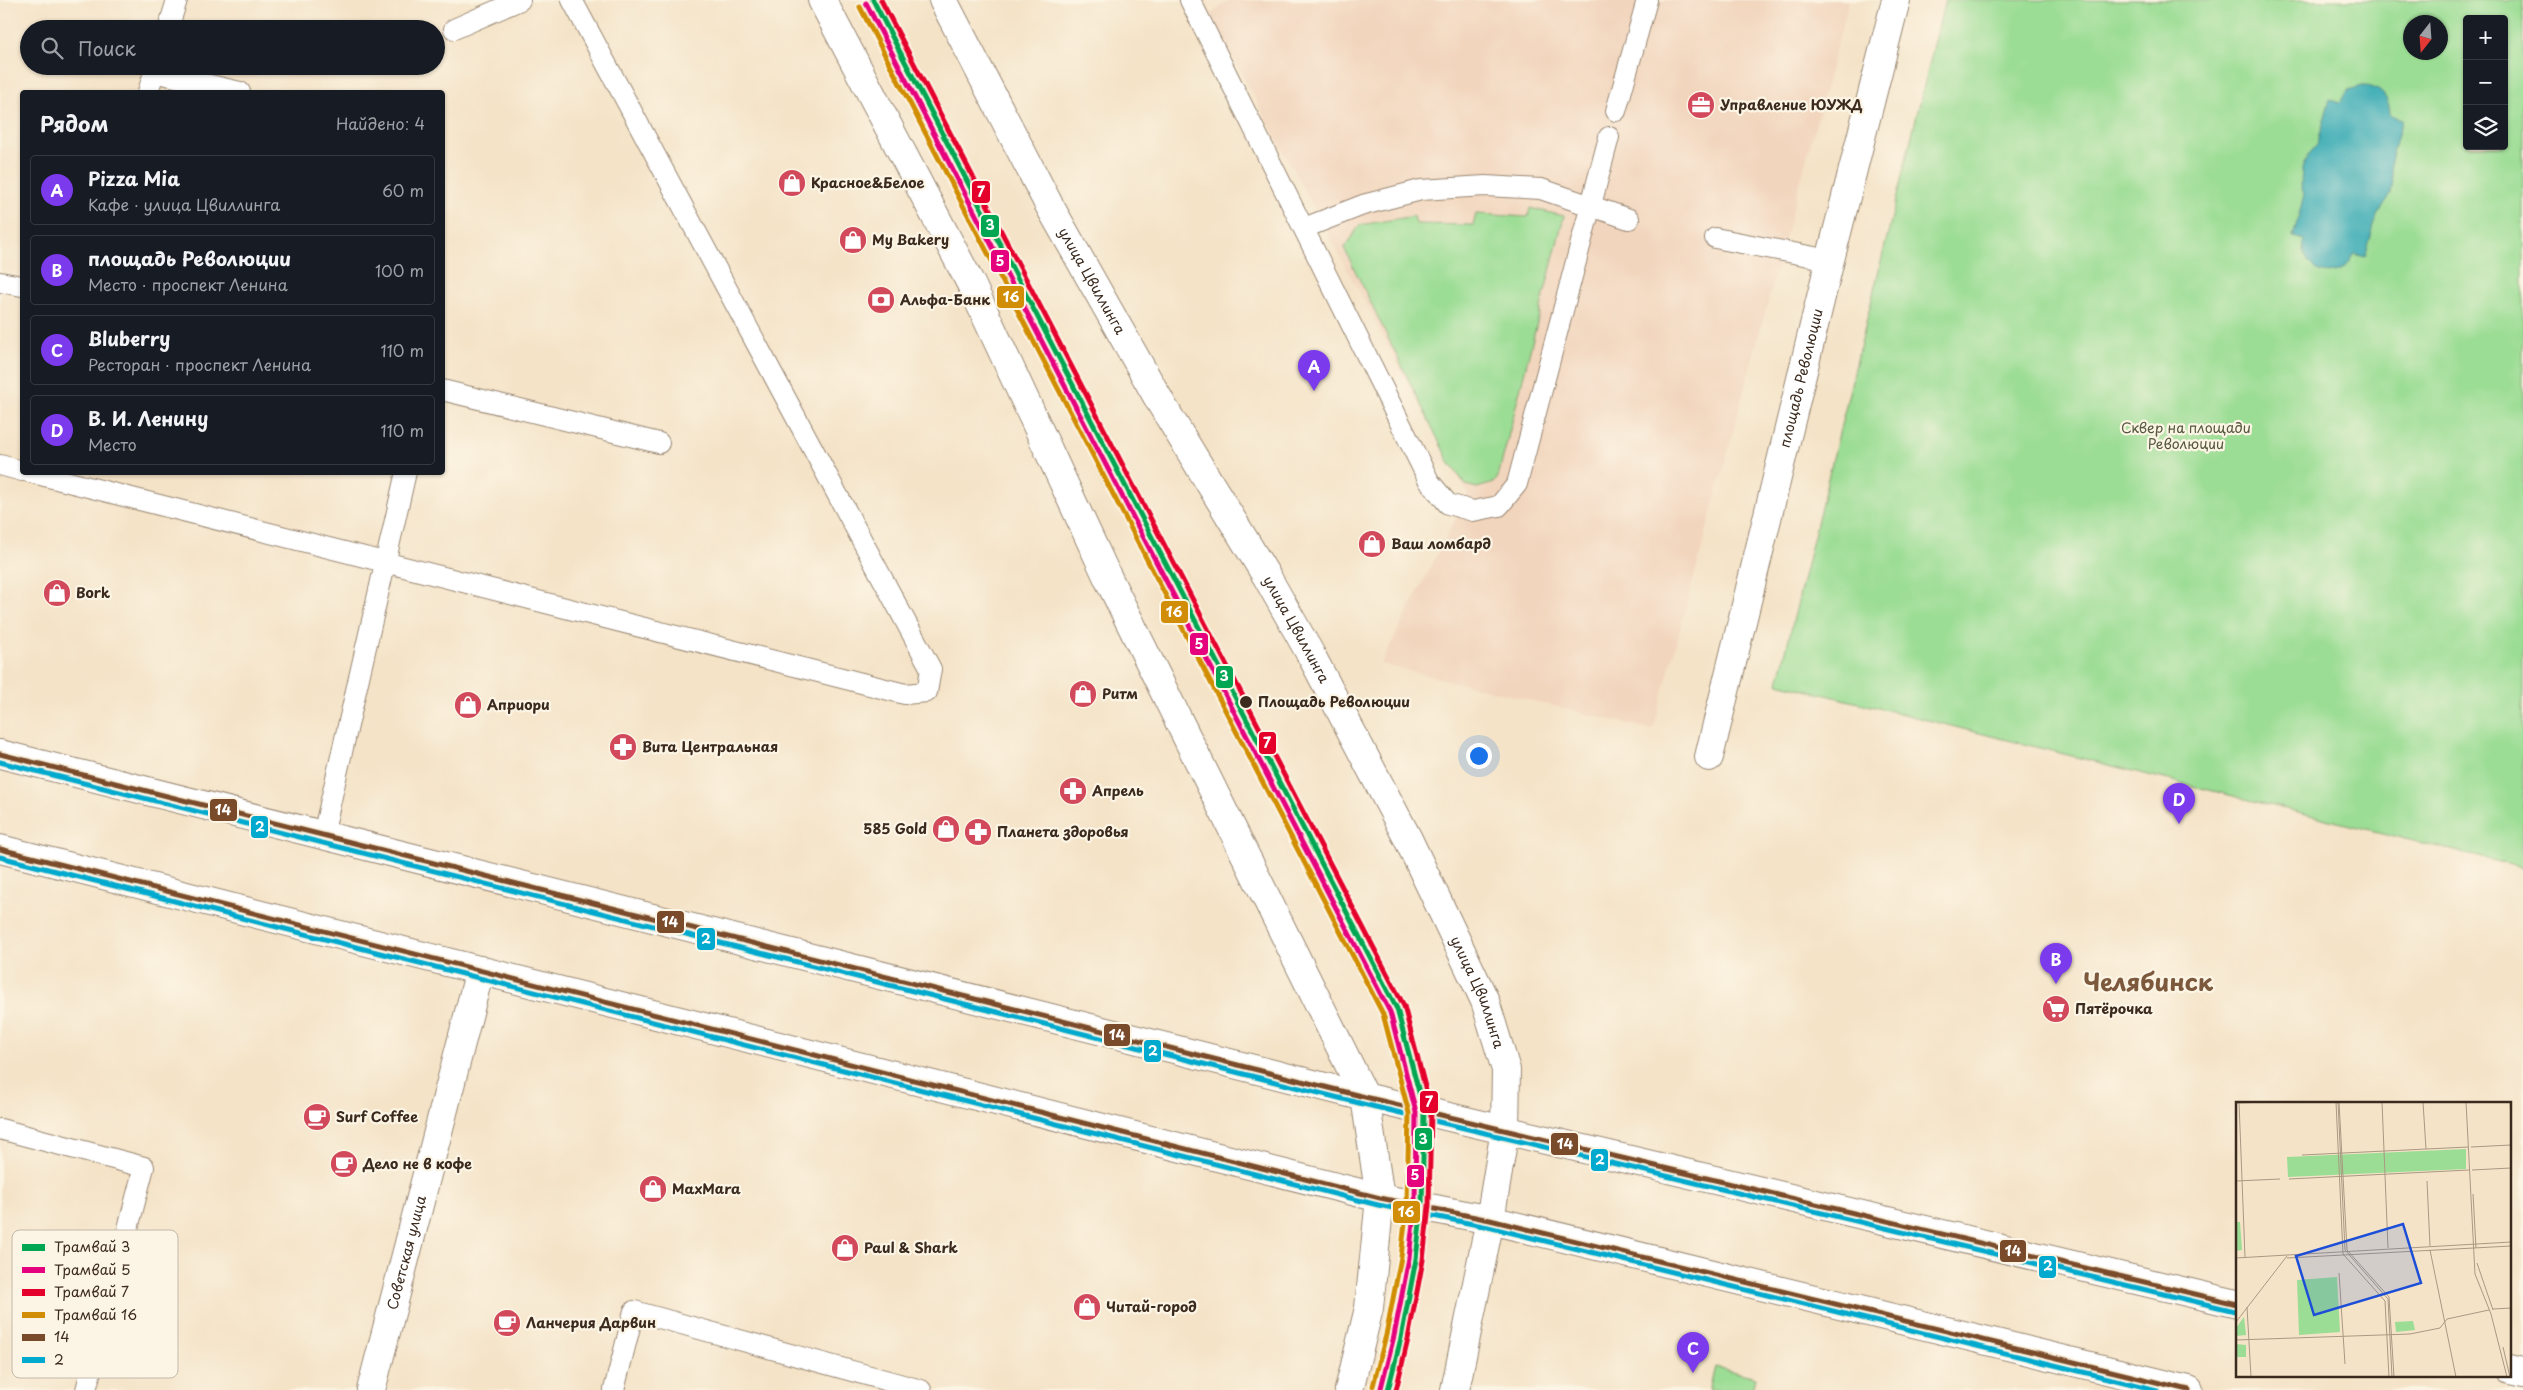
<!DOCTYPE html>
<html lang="ru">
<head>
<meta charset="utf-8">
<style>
  body { margin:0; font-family:"Playpen Sans",sans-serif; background:#242831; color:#f1f3f6 }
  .controls { position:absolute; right:15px; top:15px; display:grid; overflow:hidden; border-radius:5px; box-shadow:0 1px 4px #0004 }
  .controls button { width:45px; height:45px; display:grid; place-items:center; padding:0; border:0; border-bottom:1px solid #363941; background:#171b24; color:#f1f3f6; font:25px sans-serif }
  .compass { position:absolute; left:2403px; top:15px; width:45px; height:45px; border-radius:50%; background:#171b24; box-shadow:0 1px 4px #0004; rotate:197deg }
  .you { position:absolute; left:1478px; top:755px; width:18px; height:18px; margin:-12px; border:4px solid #fff; border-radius:50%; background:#1a73e8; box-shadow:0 0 0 8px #1a73e833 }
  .badge { display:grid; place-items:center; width:32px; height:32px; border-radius:50%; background:#7c3aed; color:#fff; font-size:16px; font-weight:700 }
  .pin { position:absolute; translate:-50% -41px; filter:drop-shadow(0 1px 2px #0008) }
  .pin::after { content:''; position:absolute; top:26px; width:18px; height:15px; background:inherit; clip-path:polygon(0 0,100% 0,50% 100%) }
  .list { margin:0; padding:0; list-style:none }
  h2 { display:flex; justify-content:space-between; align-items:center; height:65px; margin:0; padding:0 20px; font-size:21px }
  h2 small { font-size:16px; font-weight:400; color:#9ea1a6 }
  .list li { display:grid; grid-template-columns:32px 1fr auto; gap:15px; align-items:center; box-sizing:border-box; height:70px; margin:0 10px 10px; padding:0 10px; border:1px solid #363941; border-radius:5px }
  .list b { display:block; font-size:19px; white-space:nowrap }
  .list p { margin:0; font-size:16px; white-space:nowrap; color:#9ea1a6 }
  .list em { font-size:16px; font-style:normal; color:#9ea1a6 }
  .icon { flex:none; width:28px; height:28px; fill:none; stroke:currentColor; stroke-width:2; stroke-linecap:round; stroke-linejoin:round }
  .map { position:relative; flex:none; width:2523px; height:1390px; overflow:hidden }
  .search { position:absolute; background:#171b24; box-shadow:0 1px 4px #0004; left:20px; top:20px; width:425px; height:55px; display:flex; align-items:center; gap:12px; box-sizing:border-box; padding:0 18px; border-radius:28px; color:#9ea1a6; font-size:19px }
  .panel { position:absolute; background:#171b24; box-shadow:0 1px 4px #0004; left:20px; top:90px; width:425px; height:385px; border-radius:5px }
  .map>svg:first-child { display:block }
  .built { fill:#f2d5bd }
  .green { fill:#9bdd94; stroke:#6b8459; fill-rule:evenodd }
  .water { fill:#3cadb6; stroke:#3c6c6a }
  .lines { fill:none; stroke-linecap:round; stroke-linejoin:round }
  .service-casing { stroke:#988672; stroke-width:22 }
  .minor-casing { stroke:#988672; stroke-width:30 }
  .secondary-casing { stroke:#988672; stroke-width:30 }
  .primary-casing { stroke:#988672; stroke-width:30 }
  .service { stroke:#fff; stroke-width:20 }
  .minor { stroke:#fff; stroke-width:28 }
  .secondary { stroke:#fff; stroke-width:28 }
  .primary { stroke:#fff; stroke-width:28 }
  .bus-1-casing { stroke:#fcf5e5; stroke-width:9 }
  .bus-2-casing { stroke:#fcf5e5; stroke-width:9 }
  .bus-1 { stroke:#7a4b2a; stroke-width:5 }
  .bus-2 { stroke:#00a9ce; stroke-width:5 }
  .tram-1-casing { stroke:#fcf5e5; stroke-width:9 }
  .tram-2-casing { stroke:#fcf5e5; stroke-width:9 }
  .tram-3-casing { stroke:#fcf5e5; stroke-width:9 }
  .tram-4-casing { stroke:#fcf5e5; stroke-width:9 }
  .tram-1 { stroke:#00a651; stroke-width:5 }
  .tram-2 { stroke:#e5007d; stroke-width:5 }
  .tram-3 { stroke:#e4002b; stroke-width:5 }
  .tram-4 { stroke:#d18d06; stroke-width:5 }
  .stop-dot { fill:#3b2a1e; stroke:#fcf5e5; stroke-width:2 }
  .labels { text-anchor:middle; stroke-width:4.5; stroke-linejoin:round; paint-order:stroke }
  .poi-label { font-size:14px; font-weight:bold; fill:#3b2a1e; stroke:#fcf5e5; text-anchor:start }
  .street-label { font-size:14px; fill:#3b2a1e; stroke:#fcf5e5 }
  .park-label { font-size:14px; fill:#53573c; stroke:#fcf5e5 }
  .stop-label { font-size:14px; font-weight:bold; fill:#3b2a1e; stroke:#fcf5e5; text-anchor:start }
  .town-label { font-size:24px; font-weight:bold; fill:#7c593d; stroke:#fcf5e5 }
  .inset-road { fill:none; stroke:#aa9983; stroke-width:1 }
  .view { fill:#1d4ed8; fill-opacity:0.15; stroke:#1d4ed8; stroke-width:2.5 }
  .inset-edge { fill:none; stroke:#3b2a1e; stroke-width:2.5 }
  .key { fill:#fcf5e5; stroke:#c2b8a9; stroke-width:1 }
  .key-label { font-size:14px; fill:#3b2a1e }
  .line-badge { stroke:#fcf5e5; stroke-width:2 }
  .badge-label { font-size:14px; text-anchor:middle; font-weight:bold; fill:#fff }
</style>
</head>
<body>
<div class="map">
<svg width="2523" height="1390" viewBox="0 0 2523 1390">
  <rect width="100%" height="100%" fill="#fcf5e5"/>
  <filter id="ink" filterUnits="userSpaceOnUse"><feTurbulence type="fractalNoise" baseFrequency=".02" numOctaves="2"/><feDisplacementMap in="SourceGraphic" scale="10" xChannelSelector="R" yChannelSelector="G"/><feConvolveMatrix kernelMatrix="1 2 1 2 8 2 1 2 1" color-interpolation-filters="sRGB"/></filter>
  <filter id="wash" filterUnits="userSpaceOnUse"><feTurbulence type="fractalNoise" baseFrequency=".0096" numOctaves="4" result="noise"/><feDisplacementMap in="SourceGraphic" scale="20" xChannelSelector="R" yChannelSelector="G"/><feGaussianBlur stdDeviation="1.12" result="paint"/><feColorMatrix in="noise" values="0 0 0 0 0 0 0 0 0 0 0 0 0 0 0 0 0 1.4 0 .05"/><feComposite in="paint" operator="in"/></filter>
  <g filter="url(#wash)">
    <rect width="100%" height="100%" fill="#f4e3c7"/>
    <path class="built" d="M1229 0H1849L1653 730 1381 664 1468 494 1210 15Z"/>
    <path class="green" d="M1945 0H2523V868L1778 683ZM2467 19H2504V146H2467ZM2410 22H2440V52H2410Z
      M1530 208 1564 216 1498 477 1494 483 1477 488 1466 485 1450 464 1344 248 1360 225 1414 216 1416 224 1473 225 1476 214 1528 217Z
      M1715 1367 1756 1377 1753 1390H1709Z"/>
    <path class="water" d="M2361 86C2379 85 2390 97 2390 115L2402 119 2390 165 2393 180 2391 194 2377 215 2365 257 2354 254C2341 286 2299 274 2304 240L2293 237 2304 195 2301 185 2302 169 2308 155 2317 145 2330 99 2340 102 2349 90Z"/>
  </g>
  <g filter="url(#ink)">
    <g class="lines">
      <defs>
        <path id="service" d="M1190 0 1429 481 1448 504 1473 511 1499 506 1517 484 1609 137
          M168 29 177 0
          M454 29 520 0
          M154 72 240 92
          M148 92 156 66
          M1616 111 1647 0
          M1304 228 1363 205 1421 190 1485 186 1541 189 1629 219
          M1715 238 1830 260
          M0 282 22 286
          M442 390 659 443
          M0 465 22 471
          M29 472 905 694 927 692 931 669 572 0
          M323 835 406 472
          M0 1129 144 1167 86 1390
          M614 1390 634 1311 921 1390"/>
        <g id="minor">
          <path id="s1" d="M1709 757 1830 260 1896 0"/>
          <path id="s2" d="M371 1390 480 970"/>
        </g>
        <g id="secondary">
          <path d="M822 0 971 284 1107 576 1365 1097"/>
          <path id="s3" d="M943 0 1049 205 1162 405 1267 577 1311 655 1408 839 1485 1001 1506 1070 1505 1130"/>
          <path d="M1349 1390 1369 1308 1380 1198"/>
          <path d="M1455 1390 1490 1220"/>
        </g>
        <path id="primary" d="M0 754 1365 1097 2237 1304
          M0 849 1380 1198 1490 1220 2189 1390
          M1365 1097 1380 1198
          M1490 1220 1505 1130
          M2509 1369 2523 1372"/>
      </defs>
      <use href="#service" class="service-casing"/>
      <use href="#minor" class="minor-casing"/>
      <use href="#secondary" class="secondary-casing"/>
      <use href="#primary" class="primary-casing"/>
      <use href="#service" class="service"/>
      <use href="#minor" class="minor"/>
      <use href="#secondary" class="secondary"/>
      <use href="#primary" class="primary"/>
      <defs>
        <path id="bus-1" d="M0 754 1365 1097 2237 1304
          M0 849 1380 1198 1490 1220 2189 1390"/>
        <path id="bus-2" d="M0 762 1363 1104 2235 1311
          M0 857 1378 1205 1488 1227 2157 1390"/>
      </defs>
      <use href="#bus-1" class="bus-1-casing"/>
      <use href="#bus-2" class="bus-2-casing"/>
      <use href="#bus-1" class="bus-1"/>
      <use href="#bus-2" class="bus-2"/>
      <defs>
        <path id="tram-1" d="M873 0 1397 1009 1424 1111 1422 1206 1416 1259 1401 1338 1388 1390"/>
        <path id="tram-2" d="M866 3 1390 1012 1416 1112 1415 1205 1409 1258 1394 1336 1381 1388"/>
        <path id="tram-3" d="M881 0 1404 1006 1431 1110 1429 1206 1423 1260 1408 1339 1396 1390"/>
        <path id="tram-4" d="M860 7 1383 1014 1409 1113 1407 1205 1401 1257 1386 1335 1373 1386"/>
      </defs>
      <use href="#tram-1" class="tram-1-casing"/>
      <use href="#tram-2" class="tram-2-casing"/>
      <use href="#tram-3" class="tram-3-casing"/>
      <use href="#tram-4" class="tram-4-casing"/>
      <use href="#tram-1" class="tram-1"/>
      <use href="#tram-2" class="tram-2"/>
      <use href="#tram-3" class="tram-3"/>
      <use href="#tram-4" class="tram-4"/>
    </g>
  </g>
  <defs>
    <symbol id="office-disc" viewBox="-11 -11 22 22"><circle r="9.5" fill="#d1495b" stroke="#fcf5e5"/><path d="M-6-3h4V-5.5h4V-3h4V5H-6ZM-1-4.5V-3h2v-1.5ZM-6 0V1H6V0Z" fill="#fff"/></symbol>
    <symbol id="shop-disc" viewBox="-11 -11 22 22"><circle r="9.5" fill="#d1495b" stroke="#fcf5e5"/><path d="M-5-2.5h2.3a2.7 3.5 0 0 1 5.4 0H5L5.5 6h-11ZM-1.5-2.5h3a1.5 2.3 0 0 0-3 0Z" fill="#fff"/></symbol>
    <symbol id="bank-disc" viewBox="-11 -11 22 22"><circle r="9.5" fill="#d1495b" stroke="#fcf5e5"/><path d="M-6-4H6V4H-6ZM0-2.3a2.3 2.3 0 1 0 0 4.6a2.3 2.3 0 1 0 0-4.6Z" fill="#fff"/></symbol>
    <symbol id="pharmacy-disc" viewBox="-11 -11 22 22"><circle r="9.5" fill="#d1495b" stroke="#fcf5e5"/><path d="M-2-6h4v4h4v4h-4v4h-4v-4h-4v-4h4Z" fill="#fff"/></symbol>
    <symbol id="supermarket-disc" viewBox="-11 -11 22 22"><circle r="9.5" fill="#d1495b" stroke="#fcf5e5"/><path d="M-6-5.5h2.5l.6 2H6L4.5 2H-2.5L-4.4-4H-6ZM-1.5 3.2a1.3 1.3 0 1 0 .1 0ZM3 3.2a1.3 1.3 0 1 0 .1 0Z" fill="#fff"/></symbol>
    <symbol id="cafe-disc" viewBox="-11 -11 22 22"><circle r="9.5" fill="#d1495b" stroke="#fcf5e5"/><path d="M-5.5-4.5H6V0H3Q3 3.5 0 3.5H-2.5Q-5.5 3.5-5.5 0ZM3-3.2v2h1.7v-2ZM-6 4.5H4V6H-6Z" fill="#fff"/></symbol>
  </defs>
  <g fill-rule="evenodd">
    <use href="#office-disc" x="1685" y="89" width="32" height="32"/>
    <use href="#shop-disc" x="776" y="167" width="32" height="32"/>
    <use href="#shop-disc" x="837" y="224" width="32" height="32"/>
    <use href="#bank-disc" x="865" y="284" width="32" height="32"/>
    <use href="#shop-disc" x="1356" y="528" width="32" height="32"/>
    <use href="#shop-disc" x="41" y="577" width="32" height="32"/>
    <use href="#shop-disc" x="1067" y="678" width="32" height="32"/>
    <use href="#shop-disc" x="452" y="689" width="32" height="32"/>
    <use href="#pharmacy-disc" x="607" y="731" width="32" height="32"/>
    <use href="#pharmacy-disc" x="1057" y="775" width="32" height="32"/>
    <use href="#shop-disc" x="930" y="813" width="32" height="32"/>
    <use href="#pharmacy-disc" x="962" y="816" width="32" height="32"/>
    <use href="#supermarket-disc" x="2040" y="993" width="32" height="32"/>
    <use href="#cafe-disc" x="301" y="1101" width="32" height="32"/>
    <use href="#cafe-disc" x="328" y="1148" width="32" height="32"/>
    <use href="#shop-disc" x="637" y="1173" width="32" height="32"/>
    <use href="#shop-disc" x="829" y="1232" width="32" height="32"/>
    <use href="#shop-disc" x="1071" y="1291" width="32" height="32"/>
    <use href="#cafe-disc" x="491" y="1307" width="32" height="32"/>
  </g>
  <circle class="stop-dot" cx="1246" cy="702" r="7"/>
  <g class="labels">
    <g class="poi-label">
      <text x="1720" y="110">Управление ЮУЖД</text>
      <text x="811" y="188">Красное&amp;Белое</text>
      <text x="872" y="245">My Bakery</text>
      <text x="900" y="305">Альфа-Банк</text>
      <text x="1391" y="549">Ваш ломбард</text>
      <text x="76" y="598">Bork</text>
      <text x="1102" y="699">Ритм</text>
      <text x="487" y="710">Априори</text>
      <text x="642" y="752">Вита Центральная</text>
      <text x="1092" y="796">Апрель</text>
      <text x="927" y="834" text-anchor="end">585 Gold</text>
      <text x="997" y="837">Планета здоровья</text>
      <text x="2075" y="1014">Пятёрочка</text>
      <text x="336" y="1122">Surf Coffee</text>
      <text x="363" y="1169">Дело не в кофе</text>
      <text x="672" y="1194">MaxMara</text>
      <text x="864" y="1253">Paul &amp; Shark</text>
      <text x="1106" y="1312">Читай-город</text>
      <text x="526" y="1328">Ланчерия Дарвин</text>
    </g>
    <g class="street-label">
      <text dy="5" stroke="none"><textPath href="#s3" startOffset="318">улица Цвиллинга</textPath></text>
      <text dy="5" stroke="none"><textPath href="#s1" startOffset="390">площадь Революции</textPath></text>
      <text dy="5" stroke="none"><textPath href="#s3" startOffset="722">улица Цвиллинга</textPath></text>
      <text dy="5" stroke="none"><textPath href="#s3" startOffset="1128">улица Цвиллинга</textPath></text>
      <text dy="5" stroke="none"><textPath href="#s2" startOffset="142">Советская улица</textPath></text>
    </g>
    <g class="park-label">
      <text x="2186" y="433">Сквер на площади<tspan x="2186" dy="16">Революции</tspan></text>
    </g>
    <g class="stop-label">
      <text x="1258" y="707">Площадь Революции</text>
    </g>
    <g class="town-label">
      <text x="2148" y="991">Челябинск</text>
    </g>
  </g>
  <g transform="translate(2236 1102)">
    <rect width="275" height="275" fill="#f4e3c7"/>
    <path d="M230 47V67L52 75 51 55ZM0 120H4L6 148 0 149ZM101 175 104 230 63 233 61 178ZM8 215 10 233 0 234V226ZM177 219 179 228 160 230 159 220ZM0 242 10 243V255H1L0 261Z" fill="#9bdd94"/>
    <path class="inset-road" d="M3 0 9 155M100 0 107 152 149 199 153 275M102 0 109 148 152 197 156 275M103 0 111 148 153 195 158 275M146 0 152 146M187 0 190 47M230 0 239 172 255 212 271 275M274 0 275 17M0 1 33 0M235 45 275 43M66 53 232 45M236 68 275 66M53 77 233 68M0 79 44 77M191 79 194 144M237 92 240 146M194 148 220 275M0 156 275 140M51 156 275 144M241 161 257 208M103 171 109 262M11 205 15 275M257 207 275 206M0 220 51 154M0 238 174 232 204 226 211 217 253 208M267 245 274 275"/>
    <path class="view" d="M167 122 185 181 78 213 60 154Z"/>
    <rect width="275" height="275" class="inset-edge"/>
  </g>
  <rect x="12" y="1230" width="166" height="148" rx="8" class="key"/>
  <rect x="22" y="1244" width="23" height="7" fill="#00a651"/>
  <rect x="22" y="1267" width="23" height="6" fill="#e5007d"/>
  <rect x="22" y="1289" width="23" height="7" fill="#e4002b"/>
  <rect x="22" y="1312" width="23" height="6" fill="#d18d06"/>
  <rect x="22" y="1334" width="23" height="7" fill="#7a4b2a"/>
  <rect x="22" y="1357" width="23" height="6" fill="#00a9ce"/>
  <g class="key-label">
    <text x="54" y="1252">Трамвай 3</text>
    <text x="54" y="1275">Трамвай 5</text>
    <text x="54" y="1297">Трамвай 7</text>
    <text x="54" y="1320">Трамвай 16</text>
    <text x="54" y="1342">14</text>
    <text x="54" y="1365">2</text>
  </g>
  <g class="line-badge">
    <rect x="971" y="180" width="20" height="24" rx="5" fill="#e4002b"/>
    <rect x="980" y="214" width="20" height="24" rx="5" fill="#00a651"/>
    <rect x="990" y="249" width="20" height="24" rx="5" fill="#e5007d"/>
    <rect x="996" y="285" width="29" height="24" rx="5" fill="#d18d06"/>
    <rect x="1160" y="600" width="29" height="24" rx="5" fill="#d18d06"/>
    <rect x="1189" y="632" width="20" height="24" rx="5" fill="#e5007d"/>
    <rect x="1215" y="665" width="19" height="24" rx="5" fill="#00a651"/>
    <rect x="1258" y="731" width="19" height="24" rx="5" fill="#e4002b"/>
    <rect x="209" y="798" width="29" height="24" rx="5" fill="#7a4b2a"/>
    <rect x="250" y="815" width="19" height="24" rx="5" fill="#00a9ce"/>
    <rect x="656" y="910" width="29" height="24" rx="5" fill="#7a4b2a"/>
    <rect x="696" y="927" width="20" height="24" rx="5" fill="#00a9ce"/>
    <rect x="1103" y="1023" width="28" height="24" rx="5" fill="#7a4b2a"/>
    <rect x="1143" y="1039" width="19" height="24" rx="5" fill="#00a9ce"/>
    <rect x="1419" y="1090" width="20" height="24" rx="5" fill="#e4002b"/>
    <rect x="1414" y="1127" width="19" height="24" rx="5" fill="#00a651"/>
    <rect x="1550" y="1132" width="29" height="24" rx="5" fill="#7a4b2a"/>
    <rect x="1590" y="1148" width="19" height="24" rx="5" fill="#00a9ce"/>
    <rect x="1406" y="1164" width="19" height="24" rx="5" fill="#e5007d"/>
    <rect x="1392" y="1200" width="29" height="24" rx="5" fill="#d18d06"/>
    <rect x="1999" y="1239" width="28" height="24" rx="5" fill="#7a4b2a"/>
    <rect x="2038" y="1255" width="19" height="24" rx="5" fill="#00a9ce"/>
  </g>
  <g class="badge-label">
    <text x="981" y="197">7</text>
    <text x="990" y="230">3</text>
    <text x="1000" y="266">5</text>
    <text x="1011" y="302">16</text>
    <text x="1174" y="617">16</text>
    <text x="1199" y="649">5</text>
    <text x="1224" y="681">3</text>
    <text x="1267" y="748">7</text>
    <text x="223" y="815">14</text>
    <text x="260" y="832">2</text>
    <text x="670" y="927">14</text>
    <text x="706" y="944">2</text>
    <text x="1117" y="1040">14</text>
    <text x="1153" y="1056">2</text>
    <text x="1429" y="1107">7</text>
    <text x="1423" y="1144">3</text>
    <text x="1565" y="1149">14</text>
    <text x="1600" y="1165">2</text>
    <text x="1415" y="1180">5</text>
    <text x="1406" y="1217">16</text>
    <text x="2013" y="1256">14</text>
    <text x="2048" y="1271">2</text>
  </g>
</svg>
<div class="controls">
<button>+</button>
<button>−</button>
<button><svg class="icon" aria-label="layers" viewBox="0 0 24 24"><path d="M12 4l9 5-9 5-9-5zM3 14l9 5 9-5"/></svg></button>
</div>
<svg class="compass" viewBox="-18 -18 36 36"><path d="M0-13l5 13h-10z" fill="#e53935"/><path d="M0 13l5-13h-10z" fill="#9ea1a6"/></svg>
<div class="you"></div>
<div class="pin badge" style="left:1314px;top:391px">A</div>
<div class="pin badge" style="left:2056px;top:984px">B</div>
<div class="pin badge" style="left:1693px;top:1373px">C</div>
<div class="pin badge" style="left:2179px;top:824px">D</div>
<div class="search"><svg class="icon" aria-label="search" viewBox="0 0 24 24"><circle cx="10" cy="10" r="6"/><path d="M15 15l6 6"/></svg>Поиск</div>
<section class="panel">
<h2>Рядом<small>Найдено: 4</small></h2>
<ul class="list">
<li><span class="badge">A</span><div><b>Pizza Mia</b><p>Кафе · улица Цвиллинга</p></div><em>60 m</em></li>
<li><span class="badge">B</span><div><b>площадь Революции</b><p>Место · проспект Ленина</p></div><em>100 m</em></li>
<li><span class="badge">C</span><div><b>Bluberry</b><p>Ресторан · проспект Ленина</p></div><em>110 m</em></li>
<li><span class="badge">D</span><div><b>В. И. Ленину</b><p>Место</p></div><em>110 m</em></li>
</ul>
</section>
</div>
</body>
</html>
